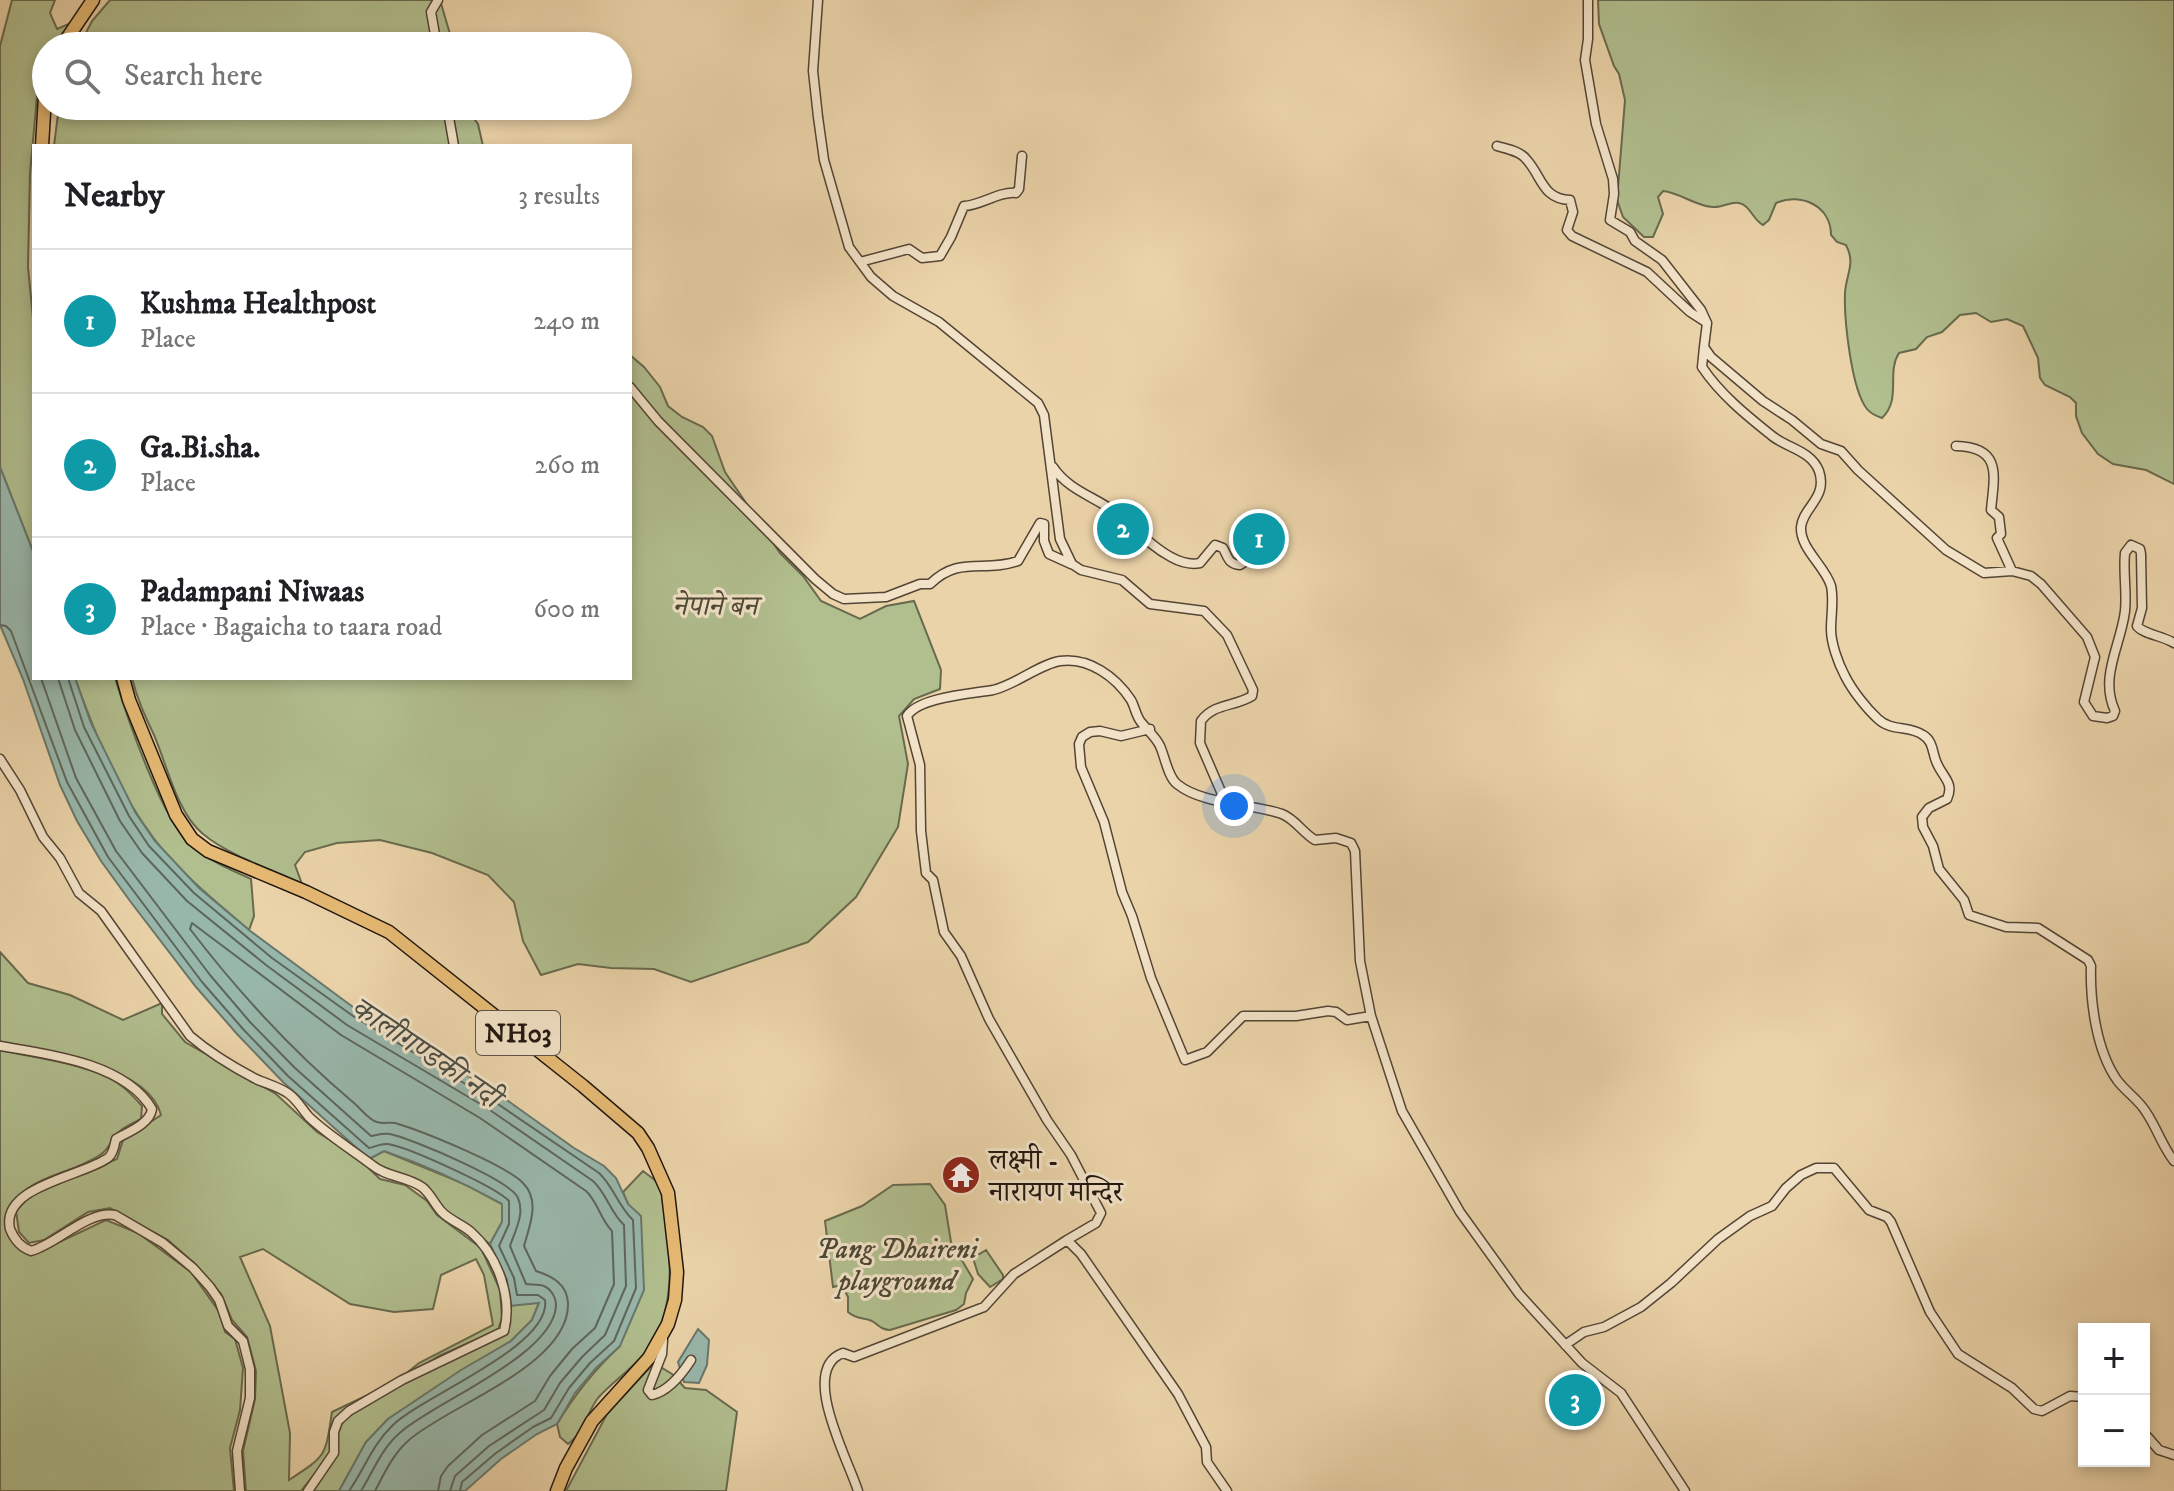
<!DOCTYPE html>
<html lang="en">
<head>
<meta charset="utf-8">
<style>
  body { margin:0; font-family:"IM FELL DW Pica","Noto Serif Devanagari",serif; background:#f6f6f6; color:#202124 }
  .controls { position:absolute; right:24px; bottom:24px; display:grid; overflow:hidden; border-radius:0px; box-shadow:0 4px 12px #0003 }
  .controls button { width:72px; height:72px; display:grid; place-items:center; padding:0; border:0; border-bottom:2px solid #e0e0e0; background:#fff; color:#202124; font:40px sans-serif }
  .you { position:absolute; left:1234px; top:806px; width:28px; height:28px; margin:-20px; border:6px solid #fff; border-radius:50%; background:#1a73e8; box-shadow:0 0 0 12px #1a73e833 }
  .badge { display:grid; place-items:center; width:52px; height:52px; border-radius:50%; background:#8f2418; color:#fff; font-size:26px; font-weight:700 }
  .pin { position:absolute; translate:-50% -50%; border:4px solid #fff; box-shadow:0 2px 8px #0006 }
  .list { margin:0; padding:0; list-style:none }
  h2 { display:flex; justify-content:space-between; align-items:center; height:104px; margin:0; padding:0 32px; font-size:34px }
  h2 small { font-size:26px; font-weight:400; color:#757577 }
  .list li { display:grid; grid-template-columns:52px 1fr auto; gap:24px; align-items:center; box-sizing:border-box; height:144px; padding:0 32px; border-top:2px solid #e0e0e0 }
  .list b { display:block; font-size:30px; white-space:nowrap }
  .list p { margin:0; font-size:26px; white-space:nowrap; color:#757577 }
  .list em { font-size:26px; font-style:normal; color:#757577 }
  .icon { flex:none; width:44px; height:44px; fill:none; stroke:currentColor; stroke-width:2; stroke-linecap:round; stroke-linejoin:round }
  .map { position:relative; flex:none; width:2174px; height:1491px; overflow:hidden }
  .search { position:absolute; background:#fff; box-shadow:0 4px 12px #0003; left:32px; top:32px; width:600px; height:88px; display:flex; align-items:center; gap:20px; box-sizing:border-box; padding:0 28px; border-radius:44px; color:#757577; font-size:30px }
  .panel { position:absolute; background:#fff; box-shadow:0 4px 12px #0003; left:32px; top:144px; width:600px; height:536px; border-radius:0px }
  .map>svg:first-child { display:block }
  .green { fill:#b1be8e; stroke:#686a4e; stroke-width:2; fill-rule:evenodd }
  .water { fill:#98b7ab; stroke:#68776c; stroke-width:2 }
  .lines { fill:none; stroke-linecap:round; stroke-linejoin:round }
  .shore { stroke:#5c665c; stroke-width:2 }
  .minor-casing { stroke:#534535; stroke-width:11 }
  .highway-casing { stroke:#20160e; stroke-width:15 }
  .minor { stroke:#f2e2c7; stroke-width:8 }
  .highway { stroke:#e6ba74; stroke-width:12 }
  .labels { text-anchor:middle; stroke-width:6; stroke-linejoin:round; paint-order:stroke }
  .shield { fill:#f2e2c7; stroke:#5f5346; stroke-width:2 }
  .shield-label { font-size:26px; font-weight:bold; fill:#20160e }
  .park-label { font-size:28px; font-style:italic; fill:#4c4834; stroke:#f2e2c7 }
  .poi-label { font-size:28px; fill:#20160e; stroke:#f2e2c7; text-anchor:start }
  .water-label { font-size:30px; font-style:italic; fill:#4a4e45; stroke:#f2e2c7 }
</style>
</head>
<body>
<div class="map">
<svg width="2174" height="1491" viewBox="0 0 2174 1491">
  <rect width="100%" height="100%" fill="#ebd3a9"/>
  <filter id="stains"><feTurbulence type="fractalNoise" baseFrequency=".0025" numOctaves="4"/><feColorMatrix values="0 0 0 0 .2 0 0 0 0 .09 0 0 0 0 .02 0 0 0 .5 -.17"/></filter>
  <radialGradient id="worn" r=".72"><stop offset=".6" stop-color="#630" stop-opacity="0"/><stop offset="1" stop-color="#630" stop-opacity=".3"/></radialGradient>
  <path class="green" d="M12 0H55L50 13 57 29 71 23 55 46H46V65L38 85 30 174 28 267 34 328V554L0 467V46Z
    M110 0H440L450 34 449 46H79L92 21Z
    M1598 0H2174V484L2146 470 2113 464 2098 454 2082 433 2076 416V403L2070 397 2045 385 2040 378 2038 358 2023 326 2007 319 1991 322 1976 313 1960 315 1942 332 1927 337 1916 349 1899 353C1886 373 1902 399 1882 418 1876 416 1871 414 1867 409 1851 389 1844 318 1845 293 1846 274 1856 264 1846 245L1837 242 1831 235C1831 206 1801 192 1776 203L1769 220 1763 225C1753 220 1750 205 1739 203 1731 201 1722 208 1713 207 1695 206 1681 193 1663 191L1658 197 1663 214 1653 237H1644L1623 217 1617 200 1625 100 1619 74 1614 66 1599 24Z
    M59 106H464L478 124 483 146H54Z
    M630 355 644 367 660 387 668 406 682 417 703 427 712 436 725 472 780 553 803 576 821 601 860 619 886 606 914 601 941 670 940 689 914 699 899 716 908 764 898 827 856 897 808 942 691 982 654 969 611 968 578 964 541 975 523 941 514 902 488 875 432 853 380 840 337 843 305 852 295 865 302 884C270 869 230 856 203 834 177 813 167 765 154 735 145 716 137 699 132 678H630Z
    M75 678H115C127 717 162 821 192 846 210 861 231 870 251 879L254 916 249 930C216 902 181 874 155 840 118 792 95 734 75 678Z
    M0 952 28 983 70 995 123 1020 162 1003V1014L185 1042 276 1094 317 1132 355 1155 380 1179 405 1185 427 1201 437 1215 481 1248 500 1290 502 1318 498 1330 439 1356 336 1421 331 1453 301 1491H246L243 1451 255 1399 256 1371 247 1337 232 1320 221 1294 194 1263 168 1240 110 1208 88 1212 44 1240 29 1243 19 1232 16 1211 30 1196 117 1159 123 1140 161 1115C149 1066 42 1049 0 1042ZM263 1249 350 1304 394 1312 433 1309 441 1275 476 1259 484 1275 493 1325 419 1363 397 1381 332 1412C325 1457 327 1455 289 1480L290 1433 270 1326 240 1257Z
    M0 1050C35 1058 76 1062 109 1078 122 1084 132 1095 142 1106L141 1119C133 1123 120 1128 115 1136 109 1144 109 1149 100 1155 63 1179 22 1173 5 1220 11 1237 15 1248 32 1255L106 1220 138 1233 191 1272 220 1313 225 1332 235 1339 243 1368 240 1410 230 1448 234 1491H0Z
    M384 1151 467 1185 502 1204V1222L490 1244 442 1209 426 1187 382 1170 369 1159Z
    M643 1171 660 1184C668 1236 681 1299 650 1346 637 1366 614 1380 598 1398 587 1412 584 1433 568 1444L560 1437 557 1424C575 1394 594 1370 620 1346L628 1204 623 1192Z
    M930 1184 945 1205 951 1242 973 1279 966 1293 964 1304 956 1310 890 1330C880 1329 880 1326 872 1321 864 1317 857 1320 848 1312V1297L842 1285 833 1287 825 1221 862 1206 893 1185Z
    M986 1250 1003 1275V1279L990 1287 978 1274 973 1258Z
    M539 1302 532 1320 511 1341 388 1419 366 1442 339 1491H311L335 1459 338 1428 350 1414 412 1379 505 1334 509 1327V1306Z
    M654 1363 672 1374 685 1388 706 1390 737 1412 726 1491H566L607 1414Z"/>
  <path class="water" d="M0 467 34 554V678H75L91 723 135 812 155 841 199 888 249 930 357 1010 497 1093 574 1148 604 1166 616 1178 628 1204 641 1216 644 1290 620 1346 596 1368 575 1393 557 1424 537 1434 501 1459 465 1491H339L366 1442 388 1419 461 1370 511 1341 532 1320 539 1303 509 1306 507 1280 490 1244 502 1222V1204C464 1183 425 1165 384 1151L369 1159 283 1082 237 1034 196 987 130 901 101 861 77 821 60 785 23 679 0 625Z
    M698 1329 709 1340 707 1365 699 1383 684 1382 678 1362Z"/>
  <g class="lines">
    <path class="shore" d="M0 625 6 626 11 631 67 782 108 857 202 982 243 1029 288 1076 369 1148C375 1147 381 1143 388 1144 408 1147 496 1187 509 1201V1224L499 1246 514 1278 517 1295H538L545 1300C552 1346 424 1395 393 1425 372 1445 365 1468 349 1491
      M41 678 76 778 116 851 210 975 250 1022 295 1068 371 1136C377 1135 383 1133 390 1134 410 1138 512 1181 518 1198 525 1214 515 1231 510 1246L526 1284C531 1285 538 1284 544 1286 551 1289 556 1297 556 1306 553 1355 439 1400 402 1431 382 1447 374 1470 361 1491
      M58 678 75 730 120 821 142 853 187 901 266 965 347 1025 487 1108 593 1181C607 1194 610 1212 624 1225L626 1286 605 1335 582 1357 560 1383 544 1410 489 1446 455 1476 450 1491
      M68 678 84 727 129 816 149 846 194 893 272 958 353 1016 492 1100 599 1173C614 1187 618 1206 633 1220L636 1288 614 1341 590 1363 569 1388 551 1418 533 1427 496 1453 462 1482 460 1491
      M375 1491C385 1472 393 1454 409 1440 449 1405 570 1365 568 1303 567 1284 552 1276 536 1271L524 1246C529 1227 541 1201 523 1183 504 1164 422 1131 395 1123 389 1122 383 1124 377 1122 370 1121 360 1108 354 1103 292 1051 239 993 190 929L192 923 341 1035 480 1118 586 1191C598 1202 600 1219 612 1231L614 1284 595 1328 572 1349 550 1376 535 1401 482 1435 448 1466 441 1476 438 1491"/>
    <defs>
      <path id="minor" d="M818 0 813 71 818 117 824 160 849 247 871 277 893 296 939 322 1038 403 1044 415 1060 539 1072 564 1081 570 1122 580 1150 604 1204 611 1227 635 1253 690 1252 696C1234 707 1214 703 1201 721L1200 743 1225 801
        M437 46 431 12 438 0
        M447 106 454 146
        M1497 146C1507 149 1520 151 1526 159 1542 176 1542 199 1570 200L1573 212 1567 230 1572 236 1647 272 1690 312 1707 323 1701 310 1662 260 1635 241 1630 232 1610 220 1614 194 1613 179 1596 124 1585 60 1588 39V0
        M860 262 909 249 922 258 940 256 951 237 964 206C980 206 999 191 1016 193L1019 189 1022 156
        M1707 323 1704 347 1711 357 1763 401 1792 420 1821 444 1841 451 1858 470 1946 550 1984 573 2012 571 2031 576 2041 584 2087 637 2095 657 2084 702 2093 716 2107 718 2113 716 2115 711C2099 677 2121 645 2125 611 2127 592 2123 572 2125 553L2131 545 2140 549 2141 554 2142 608 2137 626C2143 634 2163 636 2174 643
        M1704 347 1702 367C1720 394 1746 415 1771 435 1786 448 1811 450 1819 471 1828 498 1803 507 1801 527 1800 549 1825 566 1831 586 1834 600 1831 615 1831 629 1831 643 1838 663 1845 676 1852 690 1866 708 1878 719 1892 732 1909 725 1923 735 1933 741 1932 751 1936 761 1941 776 1955 782 1947 799L1929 808 1922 817 1923 827 1933 846 1939 869 1964 900 1969 915 2006 927 2038 928 2088 960 2091 966C2090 1001 2096 1050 2117 1080 2126 1092 2139 1100 2146 1112 2157 1128 2162 1146 2174 1161
        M630 387 658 421 815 579 833 594 844 599 886 597 920 584H930C960 555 983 573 1018 561L1040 523 1044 524V541L1049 554 1071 564
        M1956 446C2003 447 1994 477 1991 510L1999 517 2001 534 1997 538 2012 571
        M1053 467C1069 491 1096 497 1118 514 1135 528 1150 546 1171 557 1180 562 1190 565 1200 563L1215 545 1223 548C1228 557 1228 564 1240 565L1246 561
        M1150 729 1121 736 1100 731 1090 732 1082 737 1079 744 1081 767 1104 822 1122 892 1132 916 1151 978 1185 1060 1207 1052 1243 1016H1296L1328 1011 1336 1012 1347 1020 1371 1016
        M0 759 20 790 43 837 60 858 79 893 101 911 190 1036C210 1053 233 1067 256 1079 267 1084 280 1087 289 1094 298 1101 302 1109 309 1117 328 1135 351 1149 372 1165 386 1177 406 1176 422 1187 430 1193 434 1203 441 1211 449 1220 462 1224 471 1232 497 1255 513 1297 504 1331L402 1380 349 1411 338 1421 334 1432V1453L308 1491
        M0 1046C48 1054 125 1063 152 1109 150 1124 128 1132 116 1139 114 1146 114 1152 109 1157 86 1176 0 1185 10 1229 14 1239 20 1247 31 1251 57 1244 88 1210 115 1215L163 1243 193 1268 210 1287 219 1300 228 1326 243 1341 250 1369V1398L237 1451 240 1491
        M1067 1240 1096 1223 1101 1213 1071 1155 1047 1120 989 1019 961 956 944 932 933 880 926 873 921 831 920 765 907 716C919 697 971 694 993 690 1015 685 1040 664 1060 661 1089 657 1116 677 1131 700 1135 707 1136 716 1141 722 1148 731 1155 736 1160 746 1165 757 1168 777 1177 784 1203 805 1250 803 1282 814 1295 819 1303 833 1315 840L1336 838 1351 843 1355 851 1360 961 1371 1016 1402 1111 1460 1212 1519 1294 1582 1363 1621 1393 1685 1491
        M663 1340 662 1354 648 1390 652 1395C669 1391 682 1374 691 1360
        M1565 1345 1584 1332 1604 1327 1641 1307 1671 1283 1718 1239 1750 1216 1772 1206 1786 1188 1801 1175 1816 1168H1834L1869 1210 1887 1217 1891 1222 1930 1312 1958 1354 2012 1388 2034 1409 2042 1411 2070 1396 2084 1397
        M2144 1433 2159 1450 2174 1455
        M858 1491C849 1461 798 1369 843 1353L854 1357 984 1307 1014 1274 1067 1240 1081 1254 1178 1394 1206 1447 1207 1462 1227 1491"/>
      <path id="highway" d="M62 46 93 0
        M42 146 46 80
        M123 678 129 700 176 815 192 839 208 851 306 892 389 932 583 1086 638 1133 648 1148 668 1193 677 1272 675 1300 668 1324 649 1358 592 1421 566 1468 557 1491"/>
    </defs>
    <use href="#minor" class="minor-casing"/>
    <use href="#highway" class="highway-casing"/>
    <use href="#minor" class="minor"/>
    <use href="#highway" class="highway"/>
  </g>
  <defs>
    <symbol id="temple-disc" viewBox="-11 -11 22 22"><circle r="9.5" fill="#8f2418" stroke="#f2e2c7"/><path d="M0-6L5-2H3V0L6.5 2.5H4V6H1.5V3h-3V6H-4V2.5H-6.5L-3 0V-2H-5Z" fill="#fff"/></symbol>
  </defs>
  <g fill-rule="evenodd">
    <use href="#temple-disc" x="939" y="1153" width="44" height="44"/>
  </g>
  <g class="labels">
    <rect class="shield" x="476" y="1011" width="84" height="44" rx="6"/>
    <g class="shield-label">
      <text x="518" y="1042">NH03</text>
    </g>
    <g class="park-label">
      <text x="715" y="615">नेपाने बन</text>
      <text x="897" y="1258">Pang Dhaireni<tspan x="897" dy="32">playground</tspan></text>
    </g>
    <g class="poi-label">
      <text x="989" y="1169">लक्ष्मी -<tspan x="989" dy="32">नारायण मन्दिर</tspan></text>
    </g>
    <g class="water-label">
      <text transform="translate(426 1052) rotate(34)" y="10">कालीगण्डकी नदी</text>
    </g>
  </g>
  <rect width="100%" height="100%" filter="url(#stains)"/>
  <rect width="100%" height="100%" fill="url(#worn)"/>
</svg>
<div class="controls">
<button>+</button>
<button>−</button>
</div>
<div class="you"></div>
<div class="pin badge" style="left:1259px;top:539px;background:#0f9aa8">1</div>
<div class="pin badge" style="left:1123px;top:529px;background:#0f9aa8">2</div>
<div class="pin badge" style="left:1575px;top:1400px;background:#0f9aa8">3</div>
<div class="search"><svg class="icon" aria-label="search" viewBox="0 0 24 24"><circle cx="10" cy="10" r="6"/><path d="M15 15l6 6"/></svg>Search here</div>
<section class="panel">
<h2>Nearby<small>3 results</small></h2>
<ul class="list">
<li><span class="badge" style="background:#0f9aa8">1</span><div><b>Kushma Healthpost</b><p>Place</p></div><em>240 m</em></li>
<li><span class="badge" style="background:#0f9aa8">2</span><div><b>Ga.Bi.sha.</b><p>Place</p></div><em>260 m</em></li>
<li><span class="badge" style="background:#0f9aa8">3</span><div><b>Padampani Niwaas</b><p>Place · Bagaicha to taara road</p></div><em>600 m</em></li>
</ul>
</section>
</div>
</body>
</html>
